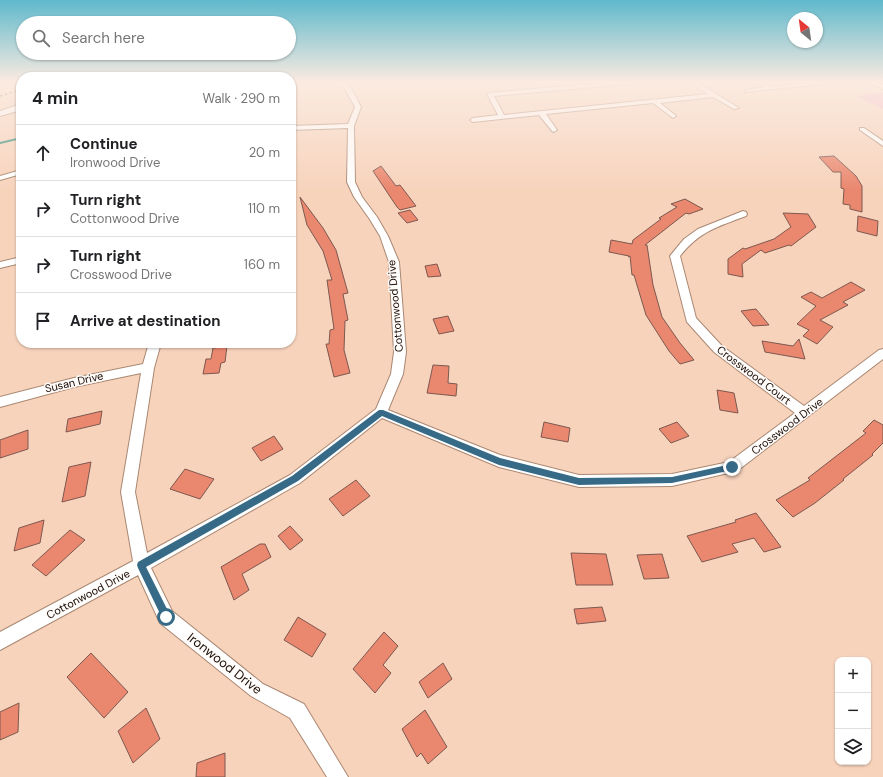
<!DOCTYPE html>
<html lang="en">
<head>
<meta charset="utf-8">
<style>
  body { margin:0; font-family:"DM Sans",sans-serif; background:#f6f6f6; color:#202124 }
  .controls { position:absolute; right:12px; bottom:12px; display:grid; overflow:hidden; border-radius:8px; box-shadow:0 1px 3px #0004 }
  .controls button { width:36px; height:36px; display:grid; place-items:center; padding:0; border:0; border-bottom:1px solid #e0e0e0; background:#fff; color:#202124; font:20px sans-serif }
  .compass { position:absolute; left:787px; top:12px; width:36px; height:36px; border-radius:50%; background:#fff; box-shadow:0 1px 3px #0004; rotate:331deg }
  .stop { position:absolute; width:12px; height:12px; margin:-9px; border:3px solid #366a86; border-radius:50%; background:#fff }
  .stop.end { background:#366a86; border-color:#fff; box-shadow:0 1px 4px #0008 }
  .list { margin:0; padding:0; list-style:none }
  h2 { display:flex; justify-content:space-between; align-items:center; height:52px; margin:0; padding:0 16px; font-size:17px }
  h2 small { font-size:13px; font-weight:400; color:#757577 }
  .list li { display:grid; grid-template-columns:26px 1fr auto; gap:12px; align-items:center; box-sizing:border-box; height:56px; padding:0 16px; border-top:1px solid #e0e0e0 }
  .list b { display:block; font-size:15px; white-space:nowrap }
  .list p { margin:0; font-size:13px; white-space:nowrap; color:#757577 }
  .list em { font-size:13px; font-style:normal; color:#757577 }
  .icon { flex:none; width:22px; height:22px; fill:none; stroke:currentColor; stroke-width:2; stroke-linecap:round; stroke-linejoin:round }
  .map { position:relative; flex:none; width:883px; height:777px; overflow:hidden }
  .search { position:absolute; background:#fff; box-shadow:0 1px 3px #0004; left:16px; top:16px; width:280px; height:44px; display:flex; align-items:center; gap:10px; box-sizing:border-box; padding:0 14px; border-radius:22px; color:#757577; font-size:15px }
  .panel { position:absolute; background:#fff; box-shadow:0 1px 3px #0004; left:16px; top:72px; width:280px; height:276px; border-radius:16px }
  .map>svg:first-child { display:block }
  .green { fill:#f3aac6 }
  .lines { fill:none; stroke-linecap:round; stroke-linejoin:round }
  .stream { stroke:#2a8a73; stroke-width:2 }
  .building { fill:#ea876f; stroke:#7d584f }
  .service-casing { stroke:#a98873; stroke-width:2 }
  .minor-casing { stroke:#a98873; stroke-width:2 }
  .tertiary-casing { stroke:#a98873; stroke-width:2 }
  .service { fill:#fff; fill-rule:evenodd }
  .minor { fill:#fff; fill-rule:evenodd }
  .tertiary { fill:#fff; fill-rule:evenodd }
  .rail { stroke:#524035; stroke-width:1.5; stroke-dasharray:2.5 2.5; stroke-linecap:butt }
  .route { fill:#366a86 }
  .labels { text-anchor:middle; stroke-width:3; stroke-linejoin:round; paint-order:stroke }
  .street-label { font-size:11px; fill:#160a04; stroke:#fffbf9 }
  .near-street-label { font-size:13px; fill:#160a04; stroke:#fffbf9 }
</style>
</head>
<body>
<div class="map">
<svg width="883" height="777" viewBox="0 0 883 777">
  <rect width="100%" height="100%" fill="#f7d3bc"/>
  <path class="green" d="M883 92V109L856 96 882 92Z"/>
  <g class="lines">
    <path class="stream" d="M0 143 21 138"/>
  </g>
  <path class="building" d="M834 156 856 176 862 186V212L850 209V205L843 204 844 189 841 188V172H833L819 157Z
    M381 166 396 186 400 185 416 206 400 210 397 207 373 171Z
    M300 197 323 228 336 250 348 293 343 294 348 320 345 321 344 350 350 373 334 377 326 344H329L330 330 334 329 327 280H332L323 251 307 225Z
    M685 199 703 209 689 214 686 213 645 245H647L653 285 662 317 680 343 694 360 680 364 669 351 646 315 634 275H632L630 256 628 257 629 256 609 252 611 240 632 244 633 240 661 219 659 218 677 207 671 204Z
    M410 210 418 220 407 223 398 213Z
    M783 213 808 214 816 227 791 246 789 245 765 253 761 250 742 264 743 277 728 274V259L743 248 745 249 774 239 791 227Z
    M858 216 878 221 877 236 857 231Z
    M437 264 441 276 428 277 425 266Z
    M851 282 865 290 843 302 848 305 820 320 833 327 817 344 803 336 809 330 797 324 816 306 801 297 811 292 822 298Z
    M756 309 769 325 753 326 741 311Z
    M448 316 454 331 439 334 433 319Z
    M799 339 805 359 765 352 762 341 793 346Z
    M227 346 225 362 221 363 219 373 203 374 206 359H211L213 348Z
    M433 365 449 366 448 383 457 384 456 396 427 393Z
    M717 390 734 393 738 413 720 410Z
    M102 411 100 424 66 432 68 419Z
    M874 420 883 425V443L872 454 873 455 843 479 844 480 815 503 793 517 776 500 810 480 808 478 866 433 863 431Z
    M544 422 570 428 568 442 541 437Z
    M677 422 689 436 671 443 659 429Z
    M28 430V449L0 458V440Z
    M274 436 283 449 261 461 252 448Z
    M91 462 85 496 62 502 69 467Z
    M185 469 214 479 200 499 170 489Z
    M356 480 370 496 343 516 329 499Z
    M756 513 781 547 764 552 754 538 732 544 738 552 702 562 687 536 736 522 735 520Z
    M44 520 40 543 14 551 19 528Z
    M290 526 303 540 290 550 278 536Z
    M70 530 85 540 46 576 32 565Z
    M260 544H265L271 557 242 574 249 590 234 600 221 567Z
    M571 553 606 554 613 585H576Z
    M662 554 669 578 644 579 637 555Z
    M602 607 606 621 577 624 574 609Z
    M298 617 326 634 312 657 284 640Z
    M384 632 398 646 383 665 391 673 375 693 353 669Z
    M91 653 128 692 104 718 67 677Z
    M443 663 452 679 428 698 419 682Z
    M19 703 18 732 0 740V712Z
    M146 708 160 739 133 763 118 731Z
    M425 710 447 747 428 764 421 753 417 757 402 729Z
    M225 753V777H196L197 763Z"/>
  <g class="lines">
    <defs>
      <path id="service" d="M486 81H524L523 82H487Z"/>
      <path id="minor" d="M337 81H343L351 88 361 107 354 126 355 182 362 197 377 217 388 236 399 262 406 352 403 374 388 410 500 455 579 475 672 474 729 462 795 413 714 352 687 322 670 256 684 239 698 229 743 211 746 212 747 214 746 216C717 227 700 231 680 256L696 318 722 346 804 406 879 350 883 349V359L737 471 672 486 579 487 499 467 382 418 300 483 151 568 172 611 263 684 304 704 348 777H327L290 718 251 696 160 623 138 575 0 650V632L133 561 121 492 141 373 74 387 0 407V397L74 378 143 364 149 343H161L154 368 135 492 147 553 290 475 376 409 391 374 394 352 389 262 380 236 369 218 354 197 347 182 348 128 291 130V126L348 124 355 107 345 89Z
        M622 81H641L638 83 494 96 504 115 708 94 688 81H695L739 108 734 109 713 97 660 103 675 115 676 116 673 118 653 103 546 114 557 130 554 132 552 131 539 115 473 122 470 120 473 118 498 115 487 94 488 93Z
        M753 81C761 81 767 86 774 86 795 85 815 80 835 81L832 83 745 92V90L764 87Z
        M866 81H873L883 85V89Z
        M860 128H864L883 141V146L860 130Z
        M21 170V174L0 180V176Z
        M21 257V263L0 268V262Z"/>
      <path id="tertiary" d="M18 105H21V110L0 116V111Z"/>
    </defs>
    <use href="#service" class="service-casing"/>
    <use href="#minor" class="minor-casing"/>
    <use href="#tertiary" class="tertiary-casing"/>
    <use href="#service" class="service"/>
    <use href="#minor" class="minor"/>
    <use href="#tertiary" class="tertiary"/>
    <path class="rail" d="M0 96 21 90"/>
  </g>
  <linearGradient id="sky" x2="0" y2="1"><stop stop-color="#5fb9cc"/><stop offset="0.43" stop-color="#fbebe1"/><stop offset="1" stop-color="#fbebe1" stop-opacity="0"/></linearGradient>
  <rect width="883" height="190" fill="url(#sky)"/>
  <path class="route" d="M379 410H383L500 458 579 478 672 477 732 464 735 467 732 470 672 483 579 485 499 465 382 416 298 481 146 567 171 617 170 620 166 621 163 620 138 568 137 565 138 562 292 476Z"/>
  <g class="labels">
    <g class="street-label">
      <text transform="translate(395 306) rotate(-95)" y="4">Cottonwood Drive</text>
      <text transform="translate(754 375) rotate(37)" y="4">Crosswood Court</text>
      <text transform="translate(74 382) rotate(-13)" y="4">Susan Drive</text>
      <text transform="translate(787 426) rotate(-37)" y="4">Crosswood Drive</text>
      <text transform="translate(88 594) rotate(-28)" y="4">Cottonwood Drive</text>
    </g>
    <g class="near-street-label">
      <text transform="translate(225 663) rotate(38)" y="5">Ironwood Drive</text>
    </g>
  </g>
</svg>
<div class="controls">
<button>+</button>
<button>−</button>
<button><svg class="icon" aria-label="layers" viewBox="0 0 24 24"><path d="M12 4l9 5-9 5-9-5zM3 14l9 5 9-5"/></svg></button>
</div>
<svg class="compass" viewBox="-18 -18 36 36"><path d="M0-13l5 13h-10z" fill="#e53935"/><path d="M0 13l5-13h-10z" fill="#757577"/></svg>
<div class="stop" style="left:166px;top:617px"></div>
<div class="stop end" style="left:732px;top:467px"></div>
<div class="search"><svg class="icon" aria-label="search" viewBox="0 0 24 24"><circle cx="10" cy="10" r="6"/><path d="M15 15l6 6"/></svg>Search here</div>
<section class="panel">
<h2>4 min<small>Walk · 290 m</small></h2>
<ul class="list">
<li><svg class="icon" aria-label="ahead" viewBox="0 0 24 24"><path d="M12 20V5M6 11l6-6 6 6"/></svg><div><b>Continue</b><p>Ironwood Drive</p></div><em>20 m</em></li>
<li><svg class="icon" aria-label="right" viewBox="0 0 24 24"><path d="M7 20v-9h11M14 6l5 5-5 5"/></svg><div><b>Turn right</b><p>Cottonwood Drive</p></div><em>110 m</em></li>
<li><svg class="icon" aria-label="right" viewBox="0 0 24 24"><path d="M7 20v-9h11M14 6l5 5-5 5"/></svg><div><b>Turn right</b><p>Crosswood Drive</p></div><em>160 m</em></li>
<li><svg class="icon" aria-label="arrive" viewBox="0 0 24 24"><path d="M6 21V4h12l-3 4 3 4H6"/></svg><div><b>Arrive at destination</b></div></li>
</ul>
</section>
</div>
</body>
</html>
